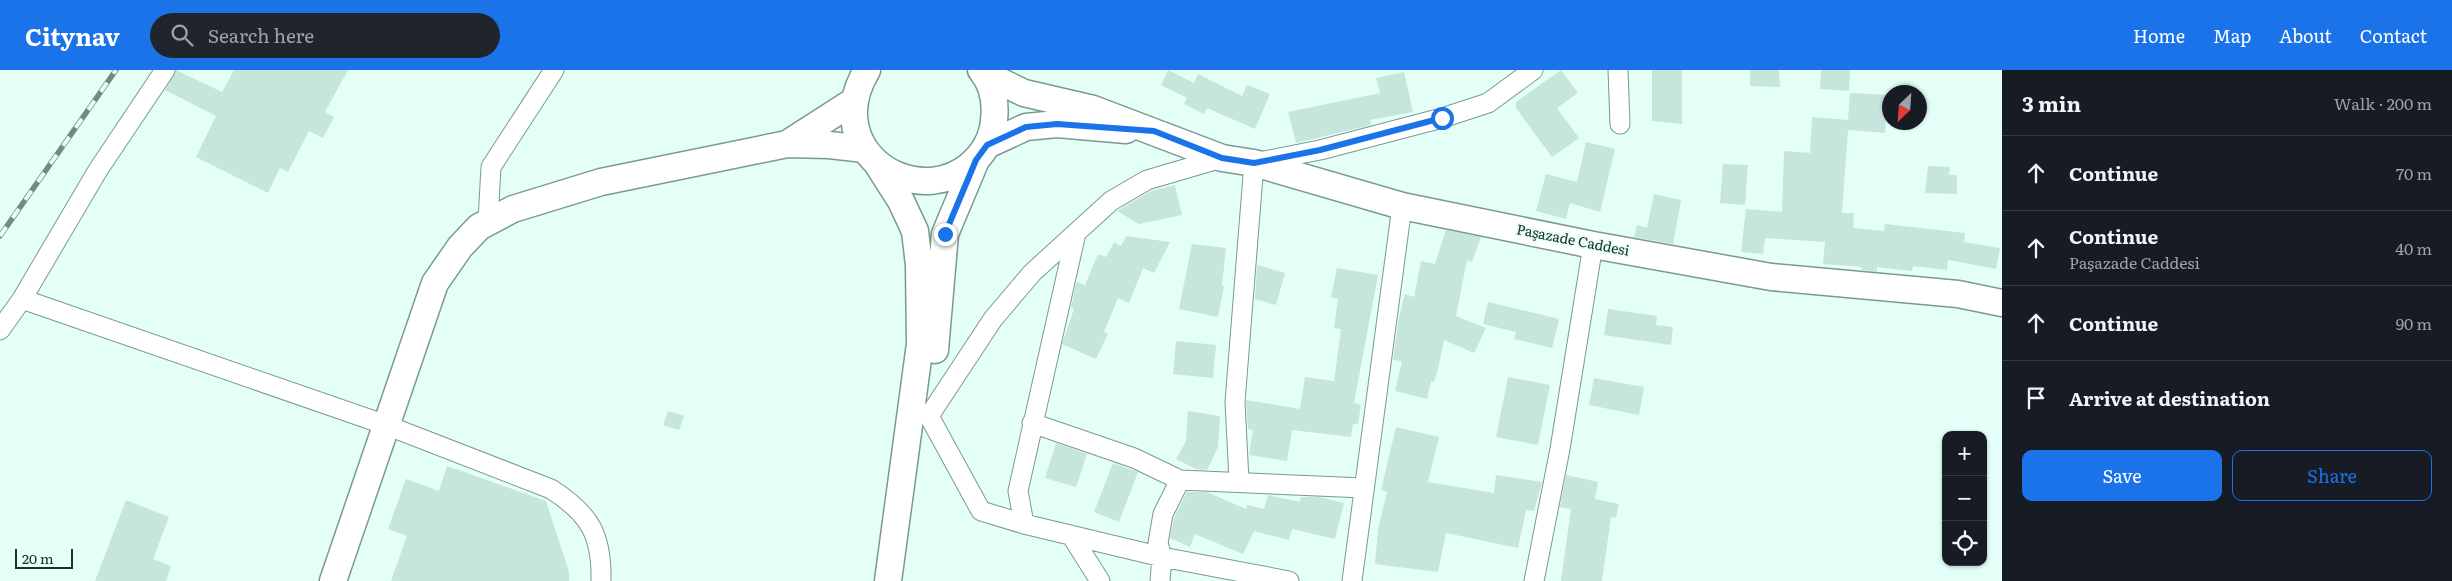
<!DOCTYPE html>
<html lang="en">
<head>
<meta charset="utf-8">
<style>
  body { margin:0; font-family:Literata,serif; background:#20242c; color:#f1f3f6 }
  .controls { position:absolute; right:15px; bottom:15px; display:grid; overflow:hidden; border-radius:10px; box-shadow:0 1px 4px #0004 }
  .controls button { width:45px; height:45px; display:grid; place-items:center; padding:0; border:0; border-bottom:1px solid #363941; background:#171b24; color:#f1f3f6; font:25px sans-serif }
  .compass { position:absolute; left:1882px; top:15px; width:45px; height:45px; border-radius:50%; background:#171b24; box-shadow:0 1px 4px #0004; rotate:205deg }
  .scale { position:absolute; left:15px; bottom:12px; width:58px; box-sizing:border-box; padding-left:5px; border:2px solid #212e2b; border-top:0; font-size:14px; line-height:18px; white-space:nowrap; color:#212e2b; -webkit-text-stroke:4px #e4fef8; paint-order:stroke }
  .stop { position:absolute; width:15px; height:15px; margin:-11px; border:4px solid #1a73e8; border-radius:50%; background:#fff }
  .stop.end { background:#1a73e8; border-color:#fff; box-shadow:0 1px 5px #0008 }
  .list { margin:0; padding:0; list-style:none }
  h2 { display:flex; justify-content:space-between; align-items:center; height:65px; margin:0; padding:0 20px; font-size:21px }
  h2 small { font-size:16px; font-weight:400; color:#9ea1a6 }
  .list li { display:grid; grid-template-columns:32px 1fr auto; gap:15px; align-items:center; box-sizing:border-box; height:75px; padding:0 20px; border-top:1px solid #363941 }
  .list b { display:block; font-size:19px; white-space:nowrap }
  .list p { margin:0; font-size:16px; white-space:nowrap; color:#9ea1a6 }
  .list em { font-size:16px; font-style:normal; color:#9ea1a6 }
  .actions { display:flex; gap:10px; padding:15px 20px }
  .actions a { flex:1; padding:11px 0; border:1px solid #1a73e8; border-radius:10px; text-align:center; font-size:18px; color:#1a73e8 }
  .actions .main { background:#1a73e8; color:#fff }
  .icon { flex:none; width:28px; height:28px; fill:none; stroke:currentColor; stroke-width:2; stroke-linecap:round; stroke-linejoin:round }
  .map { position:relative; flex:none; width:2002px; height:511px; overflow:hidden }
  header { display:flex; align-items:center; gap:30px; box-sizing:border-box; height:70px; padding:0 25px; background:#1a73e8; color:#fff }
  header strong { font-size:24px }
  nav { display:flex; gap:28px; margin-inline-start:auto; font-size:18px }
  .search { width:350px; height:45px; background:#20242c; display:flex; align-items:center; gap:12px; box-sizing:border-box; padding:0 18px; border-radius:28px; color:#9ea1a6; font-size:19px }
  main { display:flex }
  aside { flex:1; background:#171b24 }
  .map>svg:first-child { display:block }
  .building { fill:#c5e5dd }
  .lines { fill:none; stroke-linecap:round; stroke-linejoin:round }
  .street-casing { stroke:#7b9992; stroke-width:21 }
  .secondary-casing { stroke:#7b9992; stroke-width:29 }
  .street { stroke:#fff; stroke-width:19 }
  .secondary { stroke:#fff; stroke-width:26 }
  .rail-casing { stroke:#758883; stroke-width:5.5 }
  .rail { stroke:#e4fef8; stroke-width:4; stroke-dasharray:11; stroke-linecap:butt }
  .route { stroke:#1a73e8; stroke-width:6 }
  .labels { text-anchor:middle; stroke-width:4; stroke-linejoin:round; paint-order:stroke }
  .street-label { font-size:14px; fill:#212e2b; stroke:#e4fef8 }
</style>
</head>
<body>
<header>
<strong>Citynav</strong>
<div class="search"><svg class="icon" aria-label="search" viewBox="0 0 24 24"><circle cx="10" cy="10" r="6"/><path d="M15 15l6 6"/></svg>Search here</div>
<nav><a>Home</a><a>Map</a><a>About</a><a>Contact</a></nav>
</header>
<main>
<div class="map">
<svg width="2002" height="511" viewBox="0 0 2002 511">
  <rect width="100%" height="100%" fill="#e4fef8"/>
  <path class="building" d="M176 0 222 22 234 0H348L325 42 334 47 323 68 309 61 288 102 280 98 268 123 196 87 216 46 165 20Z
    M1168 0 1194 13 1198 4 1242 26 1247 15 1270 24 1255 59 1207 38 1204 44 1184 34 1187 28 1161 15Z
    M1561 0 1578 23 1557 38 1579 68 1552 87 1516 38V32Z
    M1652 0H1682V54L1652 51Z
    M1750 0H1779L1780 17 1750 16Z
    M1821 0H1850L1849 21 1820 19Z
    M1404 2 1413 42 1370 50 1371 55 1296 73 1288 42 1380 23 1376 8Z
    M1850 23 1888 25 1885 63 1848 60 1842 143H1854L1853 158 1884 161 1885 154 1965 163 1964 172 2000 178 1996 199 1948 190 1947 200 1913 196 1912 201 1877 197V202L1862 200V197L1823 194 1825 172 1765 168 1763 184 1741 182 1746 139 1782 142 1784 81 1810 83 1812 47 1848 50Z
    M1586 72 1615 79 1600 142 1570 133 1566 149 1536 141 1546 104 1577 112Z
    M1723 94 1748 95 1745 135 1720 133Z
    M1928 96 1950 97 1949 105H1957V124L1925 123Z
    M1175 115 1182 145 1139 154 1117 141 1151 121Z
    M1654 124 1681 130 1673 174 1634 167 1637 155 1647 158Z
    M1446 160 1481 167 1472 192 1467 190 1456 246 1486 258 1474 283 1444 270 1438 299 1434 312 1431 311 1427 329 1395 321 1402 291 1393 290 1399 247 1405 224 1414 227 1421 191 1435 194Z
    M1126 166 1170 172 1154 203 1143 198 1129 233 1118 228 1104 262 1108 264 1096 289 1062 274 1074 239 1071 238 1076 214 1077 212 1085 215 1098 184 1106 187 1114 172 1121 176Z
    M1192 174 1226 178 1222 216H1224L1218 247 1179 239Z
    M1257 195 1285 203 1276 235 1255 229Z
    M1337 198 1378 205 1354 333 1361 335 1358 354H1353L1351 367 1292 360 1287 391 1249 385 1253 360 1248 359 1246 330 1300 339 1305 307 1334 311 1341 259 1334 258 1338 229 1331 227Z
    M1488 232 1559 249 1552 278 1514 269 1516 262 1483 254Z
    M1608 239 1657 246 1656 255 1673 257 1671 275 1604 265Z
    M1176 271 1216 275 1213 308 1173 304Z
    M1508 307 1550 315 1538 375 1496 367Z
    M1594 308 1644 317 1639 345 1589 335Z
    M668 341 684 346 679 360 663 355Z
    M1188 341 1220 346 1218 377 1207 400 1196 399 1176 389 1186 371Z
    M1396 357 1439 367 1428 412 1494 423 1496 405 1542 412 1534 441 1526 440 1518 478 1446 463 1438 502 1375 494 1378 459 1387 422 1381 420Z
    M1056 373 1087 384 1076 417 1045 408Z
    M1113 393 1138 402 1119 452 1094 442Z
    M447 396 546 431 569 502V511H391L407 466 388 459 406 409 439 421Z
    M1566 405 1598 412 1595 429 1619 434 1616 448 1611 447 1602 511H1561L1571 439 1560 437Z
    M1187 422H1207L1246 439 1247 435 1264 439 1268 425 1300 432 1301 427H1320L1344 433 1335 469 1292 459 1289 470 1254 461 1243 484 1195 464 1190 477 1170 468 1174 448Z
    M126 430 169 447 153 489 171 496 166 511H95Z"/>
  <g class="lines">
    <defs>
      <path id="street" d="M165 0 98 100 22 229 386 355 551 419C590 444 602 465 601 511
        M1618 0 1620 54
        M488 151 491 97 554 0
        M1076 163 1018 421 1024 454 1162 487 1289 511
        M0 260 22 229
        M1032 353 1134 388 1180 410 1364 418
        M1239 411 1235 332 1254 93 1320 80 1442 48 1488 33 1533 0
        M1024 454 981 441 929 346 993 249 1032 203 1111 131 1147 110 1222 88
        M1071 465 1100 511
        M1160 511 1162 487 1158 473 1163 444 1180 410
        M1352 511 1402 136
        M1534 511 1560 379 1593 175"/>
      <path id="secondary" d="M867 0C858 15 853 30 854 47 858 103 927 130 969 96 983 85 993 68 994 50 996 33 993 14 981 0
        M985 4 1024 23 1093 39 1222 88 1254 93 1402 136 1593 175 1771 207 1958 224 2002 233
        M787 74 854 31
        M987 75 1026 57 1057 54 1126 60
        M876 92 901 131 915 161 919 195 920 274 888 511
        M935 280 945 164 976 90
        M333 511 435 213 460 177 479 157 513 139 601 112 787 74 829 75 865 79"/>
    </defs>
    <use href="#street" class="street-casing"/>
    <use href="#secondary" class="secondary-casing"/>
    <use href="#street" class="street"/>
    <use href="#secondary" class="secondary"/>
    <defs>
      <path id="rail" d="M0 166 116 0"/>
    </defs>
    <use href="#rail" class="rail-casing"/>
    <use href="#rail" class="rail"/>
  </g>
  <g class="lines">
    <path class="route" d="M945 164 976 90 987 75 1026 57 1057 54 1154 61 1222 88 1254 93 1320 80 1442 48"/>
  </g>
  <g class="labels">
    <g class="street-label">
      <text transform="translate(1573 170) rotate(11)" y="5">Paşazade Caddesi</text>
    </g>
  </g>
</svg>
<div class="controls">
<button>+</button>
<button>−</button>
<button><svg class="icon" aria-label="locate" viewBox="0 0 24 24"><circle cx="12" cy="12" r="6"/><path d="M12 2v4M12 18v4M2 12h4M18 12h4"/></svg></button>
</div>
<svg class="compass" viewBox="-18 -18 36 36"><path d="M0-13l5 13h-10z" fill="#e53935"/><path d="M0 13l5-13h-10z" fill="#9ea1a6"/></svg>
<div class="scale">20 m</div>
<div class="stop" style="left:1442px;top:48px"></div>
<div class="stop end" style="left:945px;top:164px"></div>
</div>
<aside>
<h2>3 min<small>Walk · 200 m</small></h2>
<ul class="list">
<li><svg class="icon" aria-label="ahead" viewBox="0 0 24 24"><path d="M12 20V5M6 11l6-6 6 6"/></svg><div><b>Continue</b></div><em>70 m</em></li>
<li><svg class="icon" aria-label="ahead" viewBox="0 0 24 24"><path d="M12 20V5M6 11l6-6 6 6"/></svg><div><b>Continue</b><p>Paşazade Caddesi</p></div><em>40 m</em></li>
<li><svg class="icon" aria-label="ahead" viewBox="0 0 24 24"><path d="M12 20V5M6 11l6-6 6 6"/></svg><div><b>Continue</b></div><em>90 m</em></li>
<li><svg class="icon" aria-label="arrive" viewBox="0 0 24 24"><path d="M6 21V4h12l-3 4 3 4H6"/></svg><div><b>Arrive at destination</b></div></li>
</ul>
<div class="actions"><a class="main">Save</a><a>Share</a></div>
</aside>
</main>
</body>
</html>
